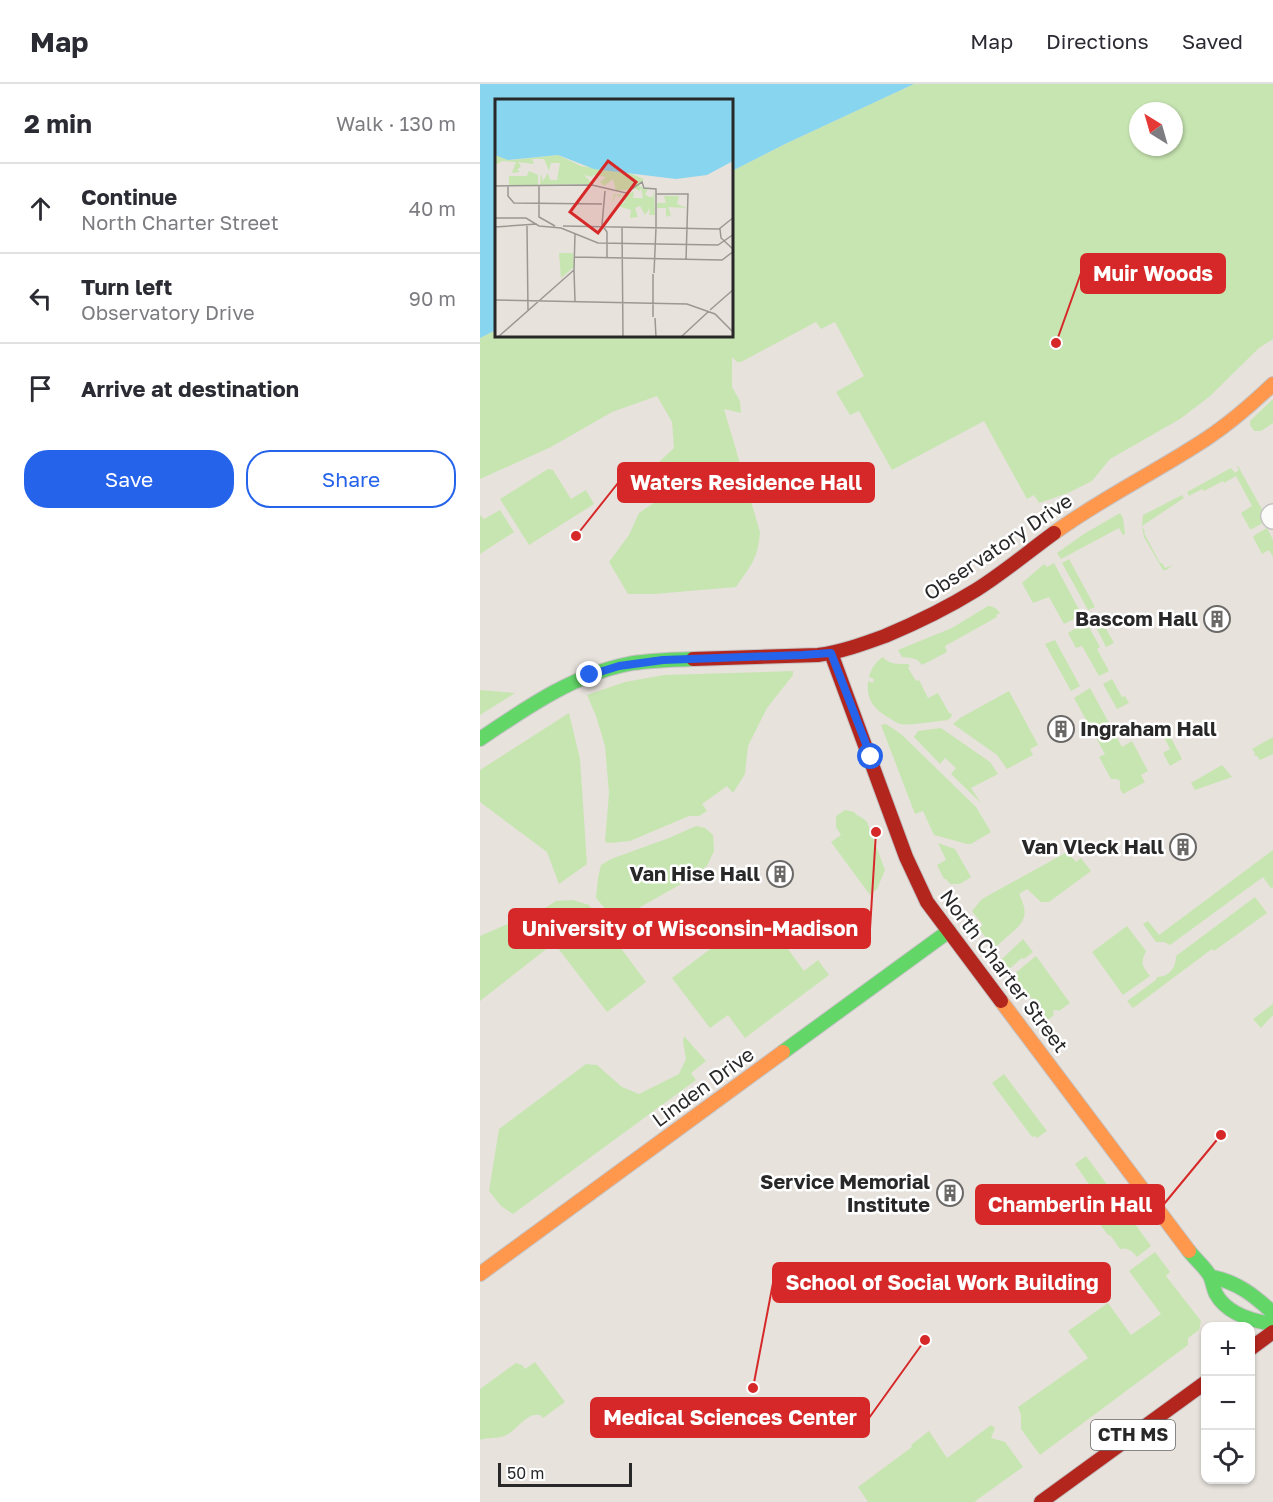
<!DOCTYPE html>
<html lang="en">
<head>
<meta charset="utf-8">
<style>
  body { margin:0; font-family:"Golos Text",sans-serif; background:#f7f7f7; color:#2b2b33 }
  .controls { position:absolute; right:18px; bottom:18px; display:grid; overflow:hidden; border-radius:12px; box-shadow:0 2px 4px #0004 }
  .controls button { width:54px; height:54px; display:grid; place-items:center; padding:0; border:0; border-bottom:2px solid #e1e1e2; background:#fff; color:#2b2b33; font:30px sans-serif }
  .compass { position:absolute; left:649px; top:18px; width:54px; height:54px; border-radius:50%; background:#fff; box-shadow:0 2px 4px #0004; rotate:323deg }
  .scale { position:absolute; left:18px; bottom:15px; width:134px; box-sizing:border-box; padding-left:6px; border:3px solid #282828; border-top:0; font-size:16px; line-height:21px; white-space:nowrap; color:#282828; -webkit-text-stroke:4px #fff; paint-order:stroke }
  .stop { position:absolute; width:18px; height:18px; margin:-14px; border:4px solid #2563eb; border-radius:50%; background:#fff }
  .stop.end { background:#2563eb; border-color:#fff; box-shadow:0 2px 6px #0008 }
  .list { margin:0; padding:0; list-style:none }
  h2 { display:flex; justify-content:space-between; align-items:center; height:78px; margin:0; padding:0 24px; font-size:26px }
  h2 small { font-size:20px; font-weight:400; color:#7c7c81 }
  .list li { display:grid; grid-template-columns:39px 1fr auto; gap:18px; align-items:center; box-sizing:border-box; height:90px; padding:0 24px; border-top:2px solid #e1e1e2 }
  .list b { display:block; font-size:22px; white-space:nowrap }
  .list p { margin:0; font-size:20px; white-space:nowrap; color:#7c7c81 }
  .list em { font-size:20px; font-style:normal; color:#7c7c81 }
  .actions { display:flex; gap:12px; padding:18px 24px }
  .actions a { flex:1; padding:14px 0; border:2px solid #2563eb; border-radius:24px; text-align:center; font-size:21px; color:#2563eb }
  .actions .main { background:#2563eb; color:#fff }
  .icon { flex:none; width:33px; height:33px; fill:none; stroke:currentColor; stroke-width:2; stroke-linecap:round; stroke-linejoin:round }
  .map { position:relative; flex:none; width:793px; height:1418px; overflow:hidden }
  header { display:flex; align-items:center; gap:36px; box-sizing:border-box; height:84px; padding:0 30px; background:#fff; border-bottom:2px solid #e1e1e2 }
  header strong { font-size:28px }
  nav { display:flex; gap:33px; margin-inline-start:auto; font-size:21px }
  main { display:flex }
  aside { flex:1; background:#fff }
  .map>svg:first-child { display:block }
  .green { fill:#c7e5b1; fill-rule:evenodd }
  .water { fill:#88d5f0 }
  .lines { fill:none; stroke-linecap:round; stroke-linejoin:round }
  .street-casing { stroke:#c4c2c3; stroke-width:24 }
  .fast-casing { stroke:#c4c2c3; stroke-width:16 }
  .slow-casing { stroke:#c4c2c3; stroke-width:16 }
  .jam-casing { stroke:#c4c2c3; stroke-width:16 }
  .street { stroke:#fbfbfa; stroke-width:21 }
  .fast { stroke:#63d668; stroke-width:14 }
  .slow { stroke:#ff974d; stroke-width:14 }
  .jam { stroke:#b3261e; stroke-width:14 }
  .route { stroke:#2563eb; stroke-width:8 }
  .labels { text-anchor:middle; stroke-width:5; stroke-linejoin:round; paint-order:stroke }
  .shield { fill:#fff; stroke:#686868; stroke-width:1.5 }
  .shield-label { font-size:18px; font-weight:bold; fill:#282828 }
  .street-label { font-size:20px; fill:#282828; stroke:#fff }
  .poi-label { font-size:20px; font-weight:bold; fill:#282828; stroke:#fff; text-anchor:end }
  .inset-road { fill:none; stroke:#9b9894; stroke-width:1.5 }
  .view { fill:#d62828; fill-opacity:0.15; stroke:#d62828; stroke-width:3 }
  .inset-edge { fill:none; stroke:#282828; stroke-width:3 }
  .leader { fill:none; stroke:#d62828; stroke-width:2 }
  .callout-dot { fill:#d62828; stroke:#fff; stroke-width:2 }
  .callout { fill:#d62828; stroke:#d62828; stroke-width:2 }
  .callout-label { font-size:21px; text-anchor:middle; font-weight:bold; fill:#fff }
</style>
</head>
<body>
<header>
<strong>Map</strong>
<nav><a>Map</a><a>Directions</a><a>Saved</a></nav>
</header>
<main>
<aside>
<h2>2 min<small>Walk · 130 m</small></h2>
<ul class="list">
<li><svg class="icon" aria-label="ahead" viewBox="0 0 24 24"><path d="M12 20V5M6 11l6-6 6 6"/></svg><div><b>Continue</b><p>North Charter Street</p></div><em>40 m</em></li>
<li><svg class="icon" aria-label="left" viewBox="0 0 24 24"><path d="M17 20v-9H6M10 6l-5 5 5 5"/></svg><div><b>Turn left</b><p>Observatory Drive</p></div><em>90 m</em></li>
<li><svg class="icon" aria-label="arrive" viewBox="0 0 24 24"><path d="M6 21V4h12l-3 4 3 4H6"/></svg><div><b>Arrive at destination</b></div></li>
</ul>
<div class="actions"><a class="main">Save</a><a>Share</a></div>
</aside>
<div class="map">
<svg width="793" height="1418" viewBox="0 0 793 1418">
  <rect width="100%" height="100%" fill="#e7e2dc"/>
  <path class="green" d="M434 0H793V255L779 264 729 313 700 335 630 375 612 397 588 409 559 419 554 411 547 415 504 337 412 386 379 327 370 331 356 308 384 292 355 238 341 245 336 238 261 278H257L252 273V303L260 317 261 329 244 325 280 448C278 475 271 481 256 503L174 510H148L129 478 149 451 159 429 193 406 179 378 194 364 192 338 177 312 132 328 71 363 0 395V254L16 246V252H252V87L305 60ZM658 27H694V63H658Z
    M793 315V339L781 347H774L770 341V337Z
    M758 382 788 436 772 445H770L761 429 772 422 756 392 744 399 743 397 724 407 722 405 709 412 707 408 751 384 755 389 759 386 757 383Z
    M68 385 73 386 91 415 106 406 114 420 49 461 20 415Z
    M702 411 704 414 662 442 665 448 664 449 680 479H682L685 484 693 481 686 486H683L664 453 662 442 663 431Z
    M20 426 34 448 0 470V431L4 435Z
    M640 429 643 434 645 450 643 451 639 444 581 475 577 469 604 450Z
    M787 444 793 456V473L789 466 782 470 773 453 775 451Z
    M589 475 615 523 608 526 582 479Z
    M574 479 602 531 584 540 569 513 553 519 542 499 564 480 567 483Z
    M508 522C514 522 517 525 520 529L516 531 517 533 465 562 467 568 442 581C437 573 430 574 422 573L418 566 472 544Z
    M619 532 634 559 626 563 612 535Z
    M606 538 620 563 617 565 629 587 619 592 602 562 596 564 588 549Z
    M575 556 600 602 591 607 565 560Z
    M403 573C409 581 419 580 428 580L430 582 428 584 436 597 439 596 448 614 458 609 469 629H471L472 632 468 636C458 637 427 642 420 640 417 639 414 637 411 635 395 626 386 617 388 597L393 599 394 595 389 593C391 585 396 577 403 573Z
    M313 587V591L287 624 268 662 265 690 253 709 247 702 222 720 227 727 219 732H209L150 757 130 759 125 758 129 709 125 662 116 632 107 611 145 598 184 591Z
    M632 595 642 613 645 612 649 619 637 625 623 600Z
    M610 604 642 663 652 657 668 687 661 691 665 698 643 710 640 705V697L637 695H631L619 673 625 670 594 614Z
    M0 606 35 609 0 631Z
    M529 607 558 661 550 665 553 671 527 685 517 671 473 640 480 634Z
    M89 629 100 675 107 780 79 800 67 768 0 718V686Z
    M406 640 421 650 496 723 511 748 491 760H487L454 751 443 727 435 730 401 641Z
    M461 644 510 678 518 690 491 704 501 719 471 690 476 684 465 674 460 680 434 653 438 647Z
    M688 648 702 675 690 682 683 669 690 665 683 651Z
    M793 653V670L780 676 777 672 774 671 775 669 772 665Z
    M742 681 752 693 715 706 711 699Z
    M365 726 374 728C376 732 383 733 387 738L405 786 397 805 390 811 351 758 361 751 356 743V732Z
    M216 742 225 744 233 751 234 767 227 782 201 800 148 830C131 833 126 826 116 814L118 794 121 781 131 775 189 754Z
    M458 759 475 765 491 793 480 800H470L466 795H464L457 781 466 776Z
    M793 766V803L791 804 783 793 690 861 684 858H676L663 840 668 837 679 851Z
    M587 768 596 778 601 774 611 787 569 818H561L547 805 539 810C554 839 536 843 517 862L512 863 499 844 503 841 492 827 502 815Z
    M775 813 787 829 734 867 732 865 653 924 647 917 676 896 677 893C689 893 696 884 696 872Z
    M93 816 109 821 166 898 127 928 74 859 0 917V852L65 824 76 817Z
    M275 831 292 853 297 850 324 887 338 876 349 891 265 954 248 931 230 944 192 894Z
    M647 842 666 867C660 880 662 881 670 892L643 911 612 868Z
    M543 855 553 868 544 875 542 874 529 885 522 875Z
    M556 872 590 919 579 927 577 926H574L573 929 574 931 568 936 533 891Z
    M793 920V931L781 944 773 935Z
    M204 952 226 977 211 989 216 996 33 1130 21 1122 9 1107 19 1045 106 980 117 981 142 1003 159 1010 199 990 206 975 203 958Z
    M524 990 567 1047 557 1054 555 1052 552 1053 512 999Z
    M606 1072 628 1102 607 1117 602 1115 600 1112 611 1103 595 1080Z
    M632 1117 640 1128 644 1125 671 1162 657 1173C652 1167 648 1163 640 1165L631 1152 628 1151 615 1134 617 1132 615 1129Z
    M675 1168 690 1188 686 1192 721 1237 719 1246 708 1254V1261L560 1371 541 1345V1331L538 1323 608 1274 588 1247 628 1219 651 1251 681 1230 649 1187Z
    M55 1278 85 1318 63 1334 60 1331C46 1328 36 1348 24 1352 16 1355 8 1353 0 1356V1305L36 1279 42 1281 45 1285Z
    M511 1341 515 1344 511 1354 525 1358 543 1383 494 1418H388L378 1403 432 1363 431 1361 449 1347 467 1374Z"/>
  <path class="water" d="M0 0H434L305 60 252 87V16H16V246L0 254Z"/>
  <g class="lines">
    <defs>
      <path id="street" d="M793 431 792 432 793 434"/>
      <path id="fast" d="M0 655C46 624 93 591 148 580 170 576 192 576 213 575
        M303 968 469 847
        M709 1167C715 1175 725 1183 730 1192 733 1198 733 1204 736 1210 747 1230 772 1237 793 1240
        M731 1193C756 1197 775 1212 793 1229"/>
      <path id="slow" d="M574 449C622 414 676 388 726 355 750 339 772 320 793 300
        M521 917 709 1167
        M0 1190 303 968"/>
      <path id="jam" d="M351 569 426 773 447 818 521 917
        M213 575 338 571C361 568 383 560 405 552 436 539 467 524 496 506 523 489 548 468 574 449
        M770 1265 793 1248
        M561 1418 726 1298"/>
    </defs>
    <use href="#street" class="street-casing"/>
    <use href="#fast" class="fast-casing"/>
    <use href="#slow" class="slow-casing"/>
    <use href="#jam" class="jam-casing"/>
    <use href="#street" class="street"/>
    <use href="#fast" class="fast"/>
    <use href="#slow" class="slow"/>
    <use href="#jam" class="jam"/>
  </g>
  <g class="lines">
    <path class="route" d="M110 591 139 582 183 576 322 571 351 569 391 673"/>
  </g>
  <defs>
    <symbol id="building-ring" viewBox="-11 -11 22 22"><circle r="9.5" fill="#fff" stroke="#6b6967" stroke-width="1.5"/><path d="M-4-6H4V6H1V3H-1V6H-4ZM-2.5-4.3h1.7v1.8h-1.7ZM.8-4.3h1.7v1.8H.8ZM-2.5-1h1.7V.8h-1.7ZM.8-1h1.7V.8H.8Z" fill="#6b6967"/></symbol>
  </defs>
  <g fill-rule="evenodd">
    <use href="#building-ring" x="722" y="520" width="30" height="30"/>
    <use href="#building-ring" x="566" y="630" width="30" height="30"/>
    <use href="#building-ring" x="688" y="748" width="30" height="30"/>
    <use href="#building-ring" x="285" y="775" width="30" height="30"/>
    <use href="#building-ring" x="455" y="1094" width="30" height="30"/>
  </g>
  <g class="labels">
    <rect class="shield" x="611" y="1336" width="84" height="30" rx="4.5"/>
    <g class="shield-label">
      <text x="653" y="1357">CTH MS</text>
    </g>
    <g class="street-label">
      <text transform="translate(518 463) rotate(-34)" y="7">Observatory Drive</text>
      <text transform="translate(524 887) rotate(53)" y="7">North Charter Street</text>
      <text transform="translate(223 1003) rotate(-36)" y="7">Linden Drive</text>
    </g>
    <g class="poi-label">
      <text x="718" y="542">Bascom Hall</text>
      <text x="600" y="652" text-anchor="start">Ingraham Hall</text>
      <text x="684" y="770">Van Vleck Hall</text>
      <text x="280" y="797">Van Hise Hall</text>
      <text x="450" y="1105">Service Memorial<tspan x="450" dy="23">Institute</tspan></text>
    </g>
  </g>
  <g transform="translate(15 15)">
    <rect width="238" height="238" fill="#e7e2dc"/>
    <path d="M0 56 16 61 63 56 86 67 137 75 149 80 144 87 153 90 150 95 154 98H158L159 90 160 116H154L155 109 150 116 145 107 140 109 143 118 135 119 136 111 123 107 130 103 128 96 124 98 121 95 117 105 119 95H124L125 96H130L131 97 139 92 138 99H148L146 89 144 92 141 90 121 92 118 80 109 87 105 83 111 78 100 76 96 77 106 80 89 76 98 85 45 86 46 74 48 82 53 74 55 81H62L65 64H56L54 72 49 60H37L39 65 23 63 26 67 22 71 25 73 17 74 21 63 7 62 0 66ZM34 72 43 76V86H14V77H32ZM169 97H184L182 105 192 109 173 108 176 116 171 118V109H162V104H171ZM64 154H78L79 168 66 179Z" fill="#c7e5b1"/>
    <path d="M0 0H238V62L212 76 181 80 99 70 63 56 13 61 0 56Z" fill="#88d5f0"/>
    <path class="inset-road" d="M0 87 97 86 131 94 147 83 149 89 161 90V129M13 87V97L19 104 107 105M44 87V118L60 127M110 92 107 126 112 133V159M161 95H193L191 161M0 119H31L44 127 66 129 103 144 223 146 239 135M32 127 33 211M68 127 224 130 239 118M0 128 42 125M127 128 128 238M225 130 226 139 239 151M80 158 227 161 239 152M79 171 80 202M159 174 161 129M158 175V218M0 201 192 205 220 215 239 234M215 211 239 190M160 219 161 238M3 238 79 171 80 135M186 238 214 212"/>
    <path class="view" d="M113 62 141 83 103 134 75 113Z"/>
    <rect width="238" height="238" class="inset-edge"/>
  </g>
  <path class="leader" d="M576 259L601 189M96 452L138 399M396 748L390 845M741 1051L684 1120M273 1304L293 1199M445 1256L389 1334"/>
  <g class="callout-dot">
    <circle cx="576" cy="259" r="6"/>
    <circle cx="96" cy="452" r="6"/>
    <circle cx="396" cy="748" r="6"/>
    <circle cx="741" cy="1051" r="6"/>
    <circle cx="273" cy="1304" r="6"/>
    <circle cx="445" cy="1256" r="6"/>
  </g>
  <g class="callout">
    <rect x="601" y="170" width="144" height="39" rx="6"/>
    <rect x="138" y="379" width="256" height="39" rx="6"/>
    <rect x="29" y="825" width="361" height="39" rx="6"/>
    <rect x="496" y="1101" width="188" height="39" rx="6"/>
    <rect x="293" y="1179" width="337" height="39" rx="6"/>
    <rect x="111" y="1314" width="278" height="39" rx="6"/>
  </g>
  <g class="callout-label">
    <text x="673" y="197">Muir Woods</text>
    <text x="266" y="406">Waters Residence Hall</text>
    <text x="210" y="852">University of Wisconsin-Madison</text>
    <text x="590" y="1128">Chamberlin Hall</text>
    <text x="462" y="1206">School of Social Work Building</text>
    <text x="250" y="1341">Medical Sciences Center</text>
  </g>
</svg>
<div class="controls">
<button>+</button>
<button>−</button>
<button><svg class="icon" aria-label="locate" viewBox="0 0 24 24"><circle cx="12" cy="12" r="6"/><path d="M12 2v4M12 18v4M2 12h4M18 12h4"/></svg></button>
</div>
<svg class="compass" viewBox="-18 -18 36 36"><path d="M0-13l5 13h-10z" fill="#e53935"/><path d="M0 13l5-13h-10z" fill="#7c7c81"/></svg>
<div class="scale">50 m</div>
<div class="stop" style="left:391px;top:673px"></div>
<div class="stop end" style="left:110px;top:591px"></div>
</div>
</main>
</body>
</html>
